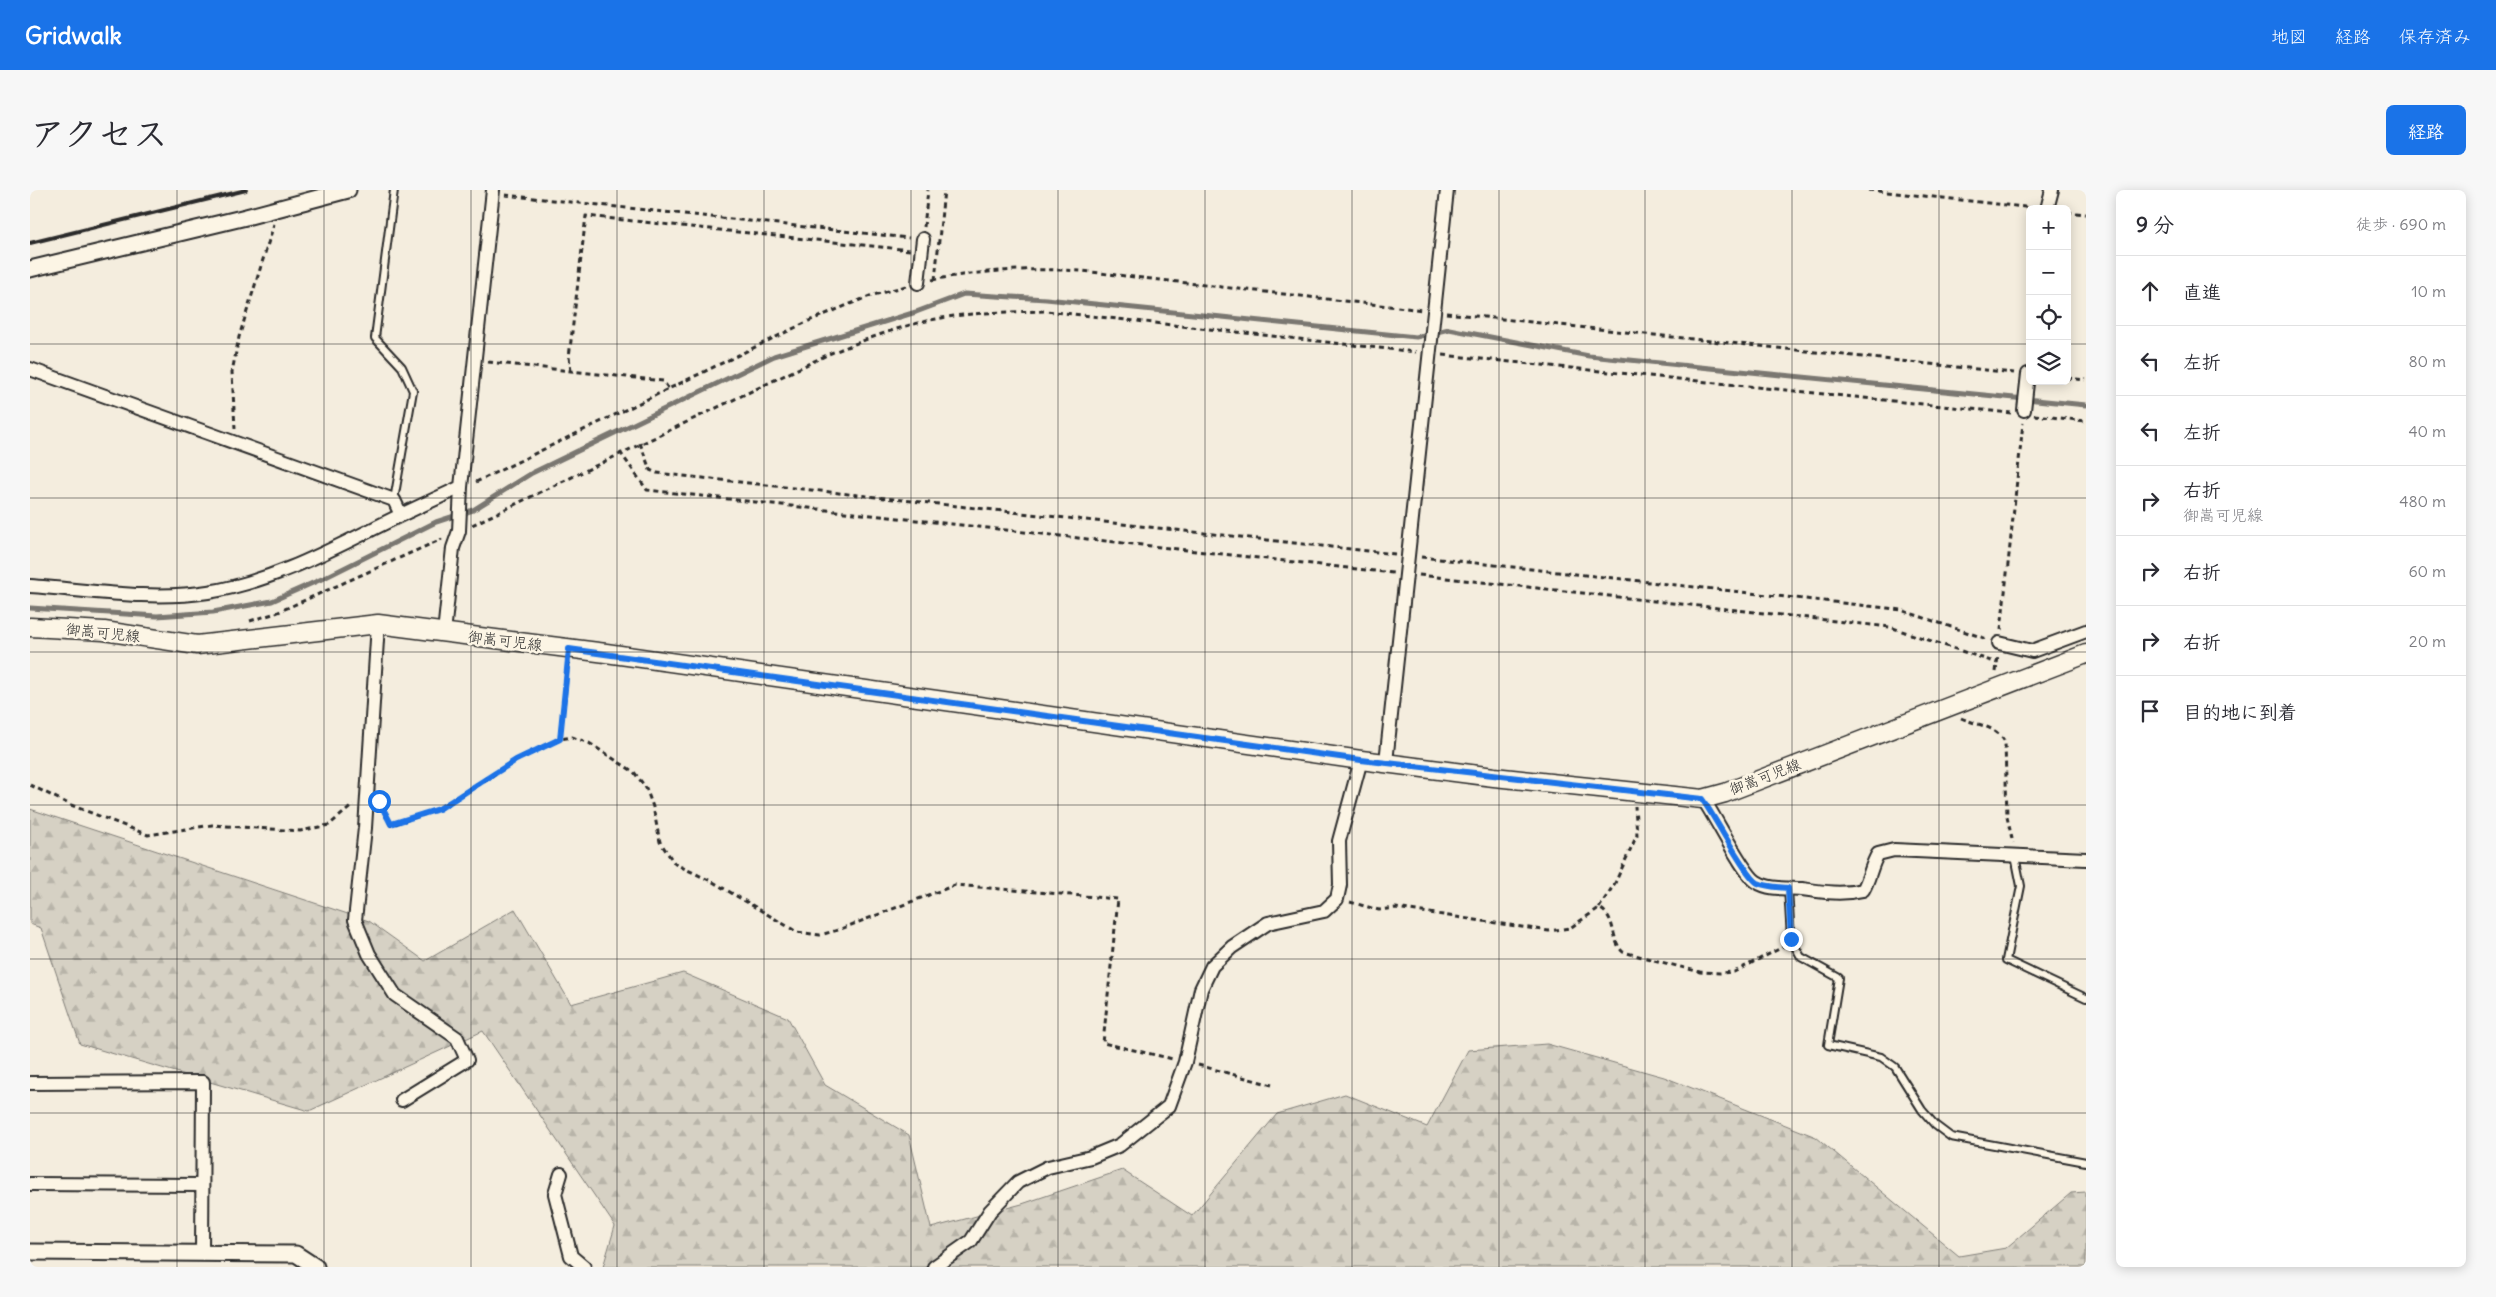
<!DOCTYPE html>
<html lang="ja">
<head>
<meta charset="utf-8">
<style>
  body { margin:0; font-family:Delius,"Klee One",sans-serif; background:#f7f7f7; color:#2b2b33 }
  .controls { position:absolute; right:15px; top:15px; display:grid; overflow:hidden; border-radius:8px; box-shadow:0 2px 12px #0003 }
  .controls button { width:45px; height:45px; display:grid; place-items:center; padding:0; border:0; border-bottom:1px solid #e1e1e2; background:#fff; color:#2b2b33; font:25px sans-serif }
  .stop { position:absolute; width:15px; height:15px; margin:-11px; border:4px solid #1a73e8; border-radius:50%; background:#fff }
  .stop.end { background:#1a73e8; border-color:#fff; box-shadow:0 1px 5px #0008 }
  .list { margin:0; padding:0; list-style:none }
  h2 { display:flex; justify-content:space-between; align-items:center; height:65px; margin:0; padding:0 20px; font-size:21px }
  h2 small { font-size:16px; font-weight:400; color:#7c7c81 }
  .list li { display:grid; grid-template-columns:32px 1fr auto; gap:15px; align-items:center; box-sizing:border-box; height:70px; padding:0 20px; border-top:1px solid #e1e1e2 }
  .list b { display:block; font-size:19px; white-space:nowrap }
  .list p { margin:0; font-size:16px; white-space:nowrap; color:#7c7c81 }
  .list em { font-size:16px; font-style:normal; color:#7c7c81 }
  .icon { flex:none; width:28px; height:28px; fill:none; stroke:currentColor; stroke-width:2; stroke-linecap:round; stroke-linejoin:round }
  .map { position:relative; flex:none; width:2056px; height:1077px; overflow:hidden; border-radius:8px }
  header { display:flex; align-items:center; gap:30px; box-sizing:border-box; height:70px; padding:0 25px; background:#1a73e8; color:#fff }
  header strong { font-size:24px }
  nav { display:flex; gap:28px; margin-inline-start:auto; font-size:18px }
  .intro { display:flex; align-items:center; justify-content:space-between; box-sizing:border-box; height:120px; padding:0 30px }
  h1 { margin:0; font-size:35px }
  .button { padding:12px 22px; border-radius:8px; background:#1a73e8; color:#fff; font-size:18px; font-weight:700 }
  main { display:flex; gap:30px; padding:0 30px }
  aside { flex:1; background:#fff; border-radius:8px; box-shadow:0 2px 12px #0003 }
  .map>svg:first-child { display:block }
  .forest { fill:url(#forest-firs); stroke:#807e78 }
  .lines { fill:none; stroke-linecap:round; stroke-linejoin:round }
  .stream { stroke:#7a7771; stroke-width:5 }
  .service-casing { stroke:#2b2b2b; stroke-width:10 }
  .minor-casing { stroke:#2b2b2b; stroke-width:16 }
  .tertiary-casing { stroke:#2b2b2b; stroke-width:19 }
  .secondary-casing { stroke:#2b2b2b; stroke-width:21 }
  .path { stroke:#2b2b2b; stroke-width:3; stroke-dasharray:5 4; stroke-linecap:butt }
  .service { stroke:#fcf5e5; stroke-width:6 }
  .minor { stroke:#fcf5e5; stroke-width:12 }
  .tertiary { stroke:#fcf5e5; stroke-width:15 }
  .secondary { stroke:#fcf5e5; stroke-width:18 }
  .rail { stroke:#2b2b2b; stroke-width:4 }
  .route { stroke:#1a73e8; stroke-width:6 }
  .grid { fill:none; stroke:#2b2b2b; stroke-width:1; stroke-opacity:0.55 }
  .labels { text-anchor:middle; stroke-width:5; stroke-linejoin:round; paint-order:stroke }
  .street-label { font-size:15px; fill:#2b2b2b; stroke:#fcf5e5 }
</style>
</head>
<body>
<header>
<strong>Gridwalk</strong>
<nav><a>地図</a><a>経路</a><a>保存済み</a></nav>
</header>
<div class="intro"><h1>アクセス</h1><a class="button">経路</a></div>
<main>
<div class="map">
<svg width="2056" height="1077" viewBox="0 0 2056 1077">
  <defs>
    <pattern id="forest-firs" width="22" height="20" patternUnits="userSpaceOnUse" patternTransform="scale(1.25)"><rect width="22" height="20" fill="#d6d1c4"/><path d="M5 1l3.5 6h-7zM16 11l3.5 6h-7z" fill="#b8b4a9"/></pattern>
  </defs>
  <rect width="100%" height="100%" fill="#f4edde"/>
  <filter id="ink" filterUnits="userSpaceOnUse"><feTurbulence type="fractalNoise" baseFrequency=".02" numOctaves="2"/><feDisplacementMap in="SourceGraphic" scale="10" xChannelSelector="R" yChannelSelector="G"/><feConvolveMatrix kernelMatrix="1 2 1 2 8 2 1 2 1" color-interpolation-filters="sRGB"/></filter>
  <g filter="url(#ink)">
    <path class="forest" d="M0 619 339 731 395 771 485 719 541 814 653 783 758 828 795 895 879 945 901 1038 992 1014 1092 980 1162 1026 1247 924 1315 904 1397 937 1438 860 1517 854 1634 887 1786 947 1929 1066 1976 1058 2041 1003 2056 1002V1077H573L585 1036 453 841 279 921 50 854 11 738 0 734Z"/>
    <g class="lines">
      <path class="stream" d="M0 418 127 426 183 422 242 411 294 388 406 332 443 320 502 283 744 166 886 122 934 104 1016 109 1386 147 1419 139 1559 166 2056 215"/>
      <defs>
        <path id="service" d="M364 310 383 201 372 177 345 148 364 0
          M1985 666 1991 696 1976 770 2056 808
          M1758 698 1761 749 1771 767 1809 788 1798 855 1851 867 1865 877 1892 920 1905 935 1921 947 2056 972"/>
        <path id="minor" d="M2017 19 2022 0
          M888 93 893 49
          M0 179 364 310 371 325 431 297
          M1994 220 1998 184
          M0 396C58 400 120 411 178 402 247 391 309 355 371 325
          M348 434 335 638 325 730 339 764 365 805 427 848 437 870 372 910
          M414 443 423 358 429 341 431 297 463 0
          M1969 453 2002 461 2056 441
          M1356 572 1417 0
          M1673 609C1685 626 1714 685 1727 692 1739 700 1758 698 1772 699 1793 702 1812 705 1833 700 1840 688 1841 675 1848 664L1864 660 2056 669
          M0 893 173 892 172 1062
          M531 984 525 1004 541 1066 554 1077
          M0 994 172 995
          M904 1077 941 1051 960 1021 988 992 1018 977 1061 967 1090 955 1139 916 1155 872 1171 799 1182 776 1202 757 1238 733 1294 721 1307 709 1310 695 1309 651 1331 570"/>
        <path id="tertiary" d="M0 79 216 27 318 0
          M0 1062 266 1064 286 1077"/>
        <path id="secondary" d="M0 437 74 441 167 455 348 434 576 463 1331 570 1464 587 1673 609 1695 603 2056 464"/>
      </defs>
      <use href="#service" class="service-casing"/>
      <use href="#minor" class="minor-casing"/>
      <use href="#tertiary" class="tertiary-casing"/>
      <use href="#secondary" class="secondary-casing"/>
      <path class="path" d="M1839 0 2004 18
        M475 5 879 48
        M2037 22 2056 24
        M894 37 898 0
        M902 90C955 80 998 78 1052 81L1393 120
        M905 90 914 0
        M1416 123 1984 183
        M1413 165 1981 223
        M458 172 633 191 638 198
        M541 181 539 167 556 26 880 60
        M2037 188 2056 190
        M2004 225 2056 231
        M205 239 202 182 209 147 244 34
        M610 253 620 280 627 283 1365 364
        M590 262 617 300 1363 383
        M446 292 781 130 840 106 876 96
        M442 335 801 163C835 150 869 136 906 129 942 122 980 122 1016 121L1386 162
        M1391 367 1857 418 1871 420 1957 449
        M1389 385 1860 437 1967 473
        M220 431 246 423 412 349
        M1971 440 1993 233
        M1966 482 1968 466
        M1931 528C1949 536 1965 535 1975 552L1977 627 1983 653
        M530 549 538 472
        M0 595 41 615 118 645 182 635 270 641 299 635 323 615
        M351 615 361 635 409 619 486 570 530 549 542 547 559 553 604 582 616 598 623 617 630 652 645 674 683 692 767 742 790 745 808 740 925 695 1088 709 1073 853 1143 869
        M1320 712 1349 720 1366 718 1519 741 1540 738 1569 718C1587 727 1580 750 1593 762L1670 782 1690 783 1704 782 1753 757
        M1569 718 1585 693 1607 645 1605 616
        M1168 875 1242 895"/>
      <use href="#service" class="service"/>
      <use href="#minor" class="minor"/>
      <use href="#tertiary" class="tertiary"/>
      <use href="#secondary" class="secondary"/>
      <path class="rail" d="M0 53 216 0"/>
    </g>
  </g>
  <g class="lines" filter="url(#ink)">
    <path class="route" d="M349 611 361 634 409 619 486 570 530 549 539 459 1331 570 1672 609C1684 625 1716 687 1728 693 1737 697 1748 697 1758 698L1761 749"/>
  </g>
  <path class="grid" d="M147 0V1077M294 0V1077M441 0V1077M587 0V1077M734 0V1077M881 0V1077M1028 0V1077M1175 0V1077M1322 0V1077M1469 0V1077M1615 0V1077M1762 0V1077M1909 0V1077M0 154H2000M2037 154H2056M0 308H2056M0 462H2056M0 615H2056M0 769H2056M0 923H2056"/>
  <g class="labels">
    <g class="street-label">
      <text transform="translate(73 443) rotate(6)" y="5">御嵩可児線</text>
      <text transform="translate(475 451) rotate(7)" y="5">御嵩可児線</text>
      <text transform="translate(1735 587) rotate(-21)" y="5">御嵩可児線</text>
    </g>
  </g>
</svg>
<div class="controls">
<button>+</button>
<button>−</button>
<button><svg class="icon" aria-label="locate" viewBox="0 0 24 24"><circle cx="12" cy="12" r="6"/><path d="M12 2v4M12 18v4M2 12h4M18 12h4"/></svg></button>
<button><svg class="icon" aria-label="layers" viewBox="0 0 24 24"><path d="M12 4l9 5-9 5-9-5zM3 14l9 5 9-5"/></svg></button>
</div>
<div class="stop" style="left:349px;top:611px"></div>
<div class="stop end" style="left:1761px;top:749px"></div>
</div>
<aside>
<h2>9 分<small>徒歩 · 690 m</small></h2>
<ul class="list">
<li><svg class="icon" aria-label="ahead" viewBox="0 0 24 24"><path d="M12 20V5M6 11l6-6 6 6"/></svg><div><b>直進</b></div><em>10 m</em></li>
<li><svg class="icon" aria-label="left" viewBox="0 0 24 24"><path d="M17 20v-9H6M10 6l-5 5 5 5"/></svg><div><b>左折</b></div><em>80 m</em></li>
<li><svg class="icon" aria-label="left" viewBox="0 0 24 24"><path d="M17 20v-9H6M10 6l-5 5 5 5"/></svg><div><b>左折</b></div><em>40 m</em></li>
<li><svg class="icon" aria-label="right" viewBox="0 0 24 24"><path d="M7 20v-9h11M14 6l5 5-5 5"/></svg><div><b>右折</b><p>御嵩可児線</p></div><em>480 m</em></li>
<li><svg class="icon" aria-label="right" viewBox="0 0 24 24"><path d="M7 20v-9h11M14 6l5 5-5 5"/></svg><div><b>右折</b></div><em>60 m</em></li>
<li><svg class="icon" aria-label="right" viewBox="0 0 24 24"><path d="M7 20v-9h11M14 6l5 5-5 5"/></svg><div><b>右折</b></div><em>20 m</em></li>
<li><svg class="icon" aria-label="arrive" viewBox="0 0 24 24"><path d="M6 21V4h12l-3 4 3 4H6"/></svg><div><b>目的地に到着</b></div></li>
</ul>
</aside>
</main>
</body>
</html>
